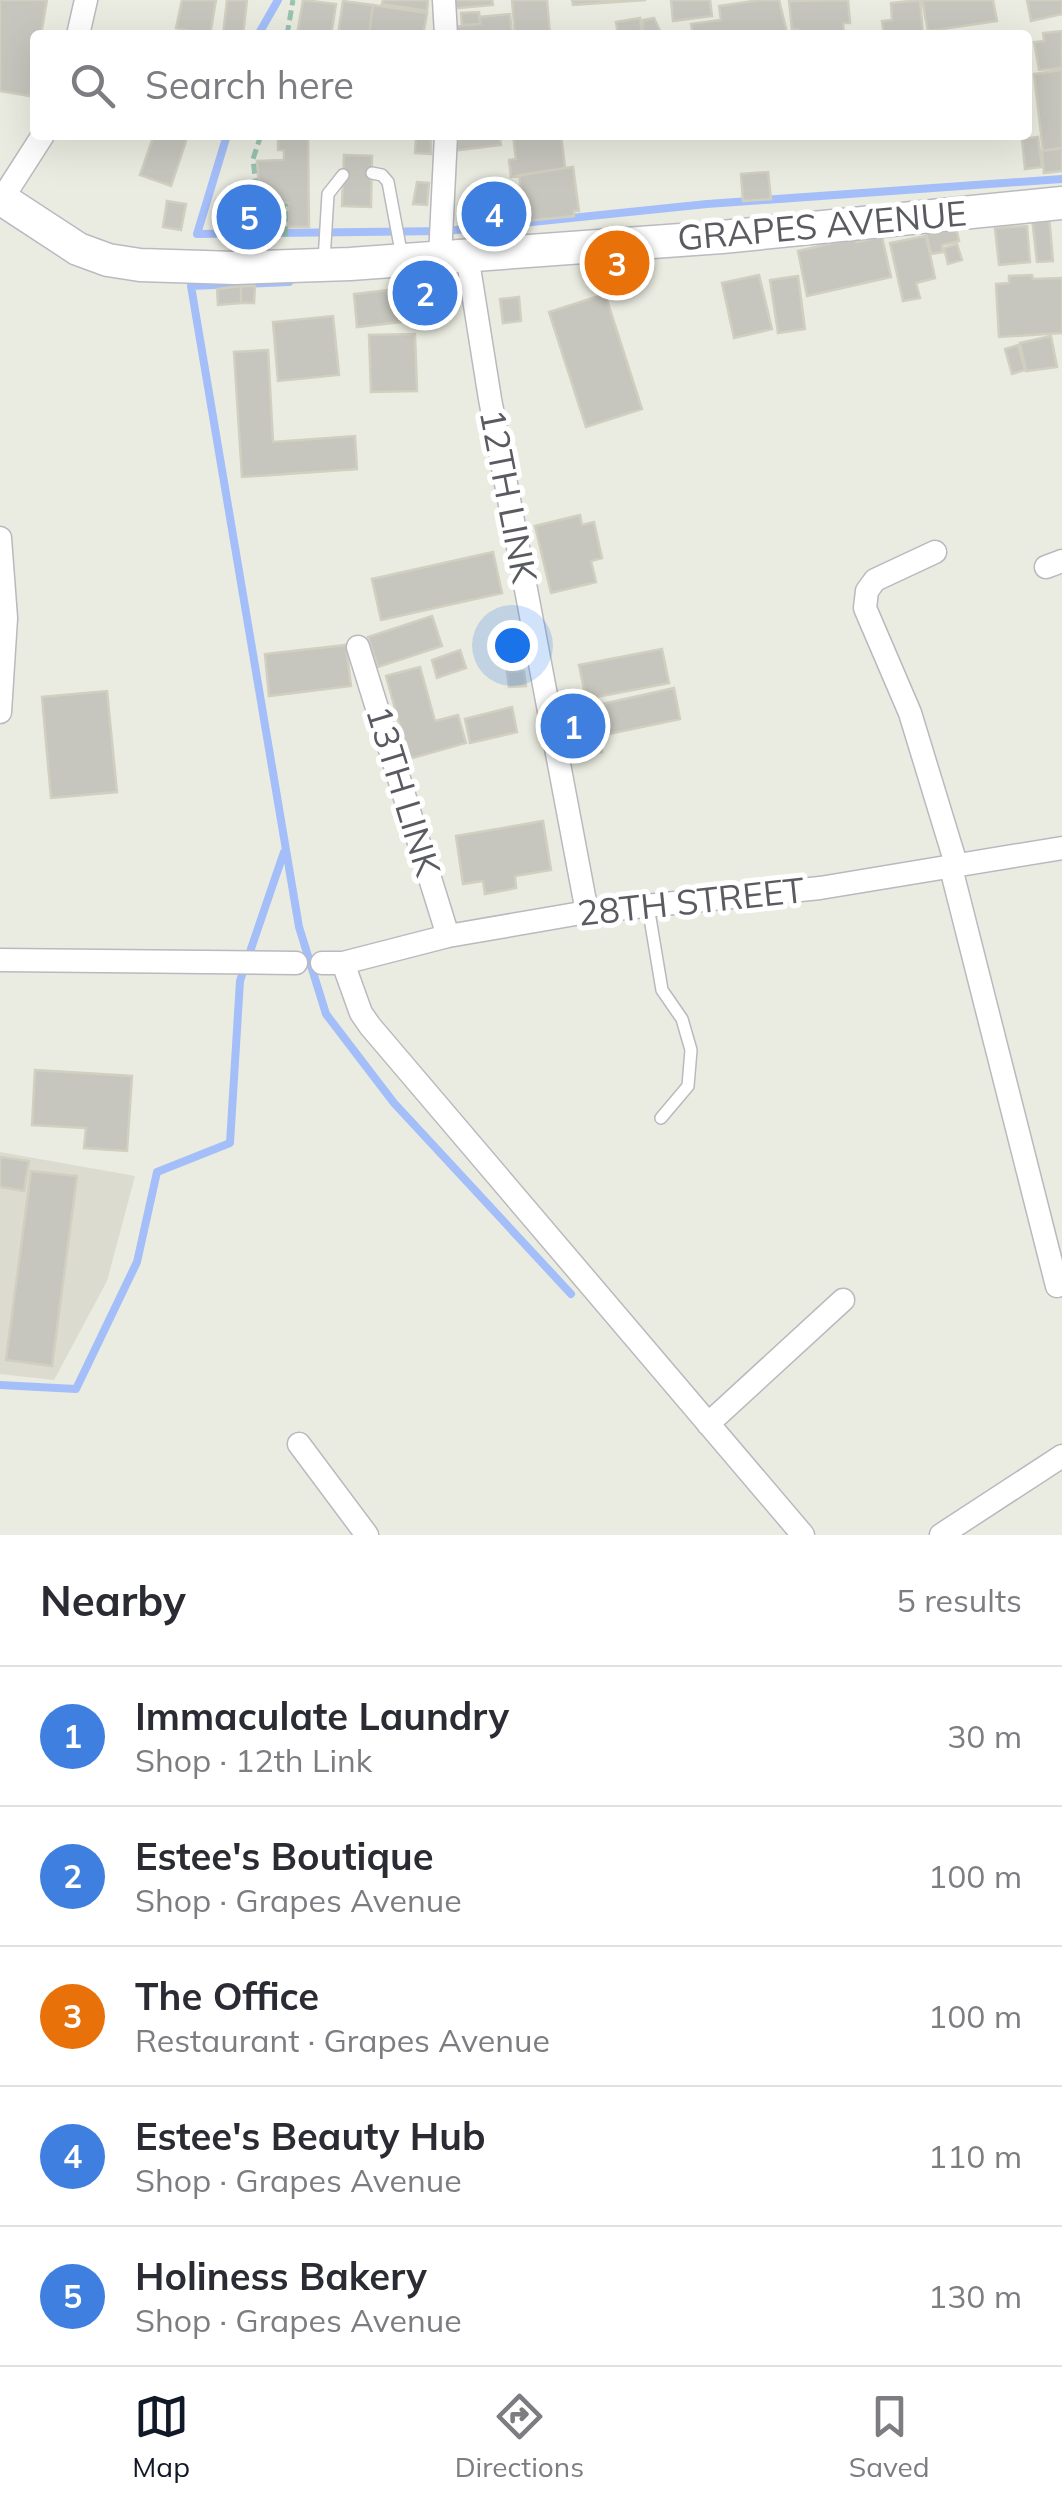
<!DOCTYPE html>
<html lang="en">
<head>
<meta charset="utf-8">
<style>
  body { margin:0; font-family:Mulish,sans-serif; background:#f2f2f3; color:#2b2b33 }
  .you { position:absolute; left:512px; top:645px; width:35px; height:35px; margin:-25px; border:8px solid #fff; border-radius:50%; background:#1a73e8; box-shadow:0 0 0 15px #1a73e833 }
  .badge { display:grid; place-items:center; width:65px; height:65px; border-radius:50%; background:#111827; color:#fff; font-size:32px; font-weight:700 }
  .pin { position:absolute; translate:-50% -50%; border:5px solid #fff; box-shadow:0 2px 10px #0006 }
  .list { margin:0; padding:0; list-style:none }
  h2 { display:flex; justify-content:space-between; align-items:center; height:130px; margin:0; padding:0 40px; font-size:42px }
  h2 small { font-size:32px; font-weight:400; color:#7c7c81 }
  .list li { display:grid; grid-template-columns:65px 1fr auto; gap:30px; align-items:center; box-sizing:border-box; height:140px; padding:0 40px; border-top:2px solid #e1e1e2 }
  .list b { display:block; font-size:38px; white-space:nowrap }
  .list p { margin:0; font-size:32px; white-space:nowrap; color:#7c7c81 }
  .list em { font-size:32px; font-style:normal; color:#7c7c81 }
  .icon { flex:none; width:55px; height:55px; fill:none; stroke:currentColor; stroke-width:2; stroke-linecap:round; stroke-linejoin:round }
  .map { position:relative; flex:none; width:1062px; height:1535px; overflow:hidden }
  .search { position:absolute; background:#fff; box-shadow:0 10px 40px #0002; left:30px; right:30px; top:30px; height:110px; display:flex; align-items:center; gap:25px; box-sizing:border-box; padding:0 35px; border-radius:10px; color:#7c7c81; font-size:38px }
  .sheet { height:830px; background:#fff }
  nav { display:flex; justify-content:space-around; align-items:center; box-sizing:border-box; height:140px; border-top:2px solid #e1e1e2; background:#fff; font-size:28px; color:#7c7c81 }
  nav a { display:grid; justify-items:center; gap:5px }
  nav .on { color:#111827 }
  .map>svg:first-child { display:block }
  .education { fill:#dbdbcf }
  .lines { fill:none; stroke-linecap:round; stroke-linejoin:round }
  .stream { stroke:#a4bef9; stroke-width:8 }
  .building { fill:#c7c6be; stroke:#d0cfc0; stroke-width:2.5 }
  .lane-casing { stroke:#b9b9bf; stroke-width:14 }
  .street-casing { stroke:#b9b9bf; stroke-width:25 }
  .secondary-casing { stroke:#babbc2; stroke-width:35 }
  .path { stroke:#99c2af; stroke-width:5; stroke-dasharray:10 5; stroke-linecap:butt }
  .lane { stroke:#fff; stroke-width:11 }
  .street { stroke:#fff; stroke-width:22 }
  .secondary { stroke:#fff; stroke-width:32 }
  .labels { text-anchor:middle; stroke-width:10; stroke-linejoin:round; paint-order:stroke }
  .street-label { font-size:35px; fill:#5a5b61; stroke:#fff }
</style>
</head>
<body>
<div class="map">
<svg width="1062" height="1535" viewBox="0 0 1062 1535">
  <rect width="100%" height="100%" fill="#ebece1"/>
  <path class="education" d="M0 1152 135 1176 107 1281 54 1380 0 1374Z"/>
  <g class="lines">
    <path class="stream" d="M258 35 278 0
      M227 135 197 234 446 231 707 204 1062 179
      M289 282 191 286 299 927 326 1014 394 1103 571 1294
      M0 1385 76 1389 137 1262 157 1172 230 1143 240 981 284 852"/>
  </g>
  <path class="building" d="M0 0H47L41 35H35V67L30 96 0 91Z
    M182 0H216L210 35 176 28Z
    M227 0H247L243 35H223Z
    M303 0 336 4 331 35H297Z
    M383 0H428L427 11 382 4Z
    M448 0H492L493 5 449 9Z
    M512 0H547L550 35H515Z
    M572 0H646L573 5Z
    M671 0H710L712 16 673 21Z
    M760 0H779L787 33 693 35 691 24 721 20 719 6Z
    M848 0 850 23H843L844 35H799L798 29H792L789 1Z
    M920 0 923 35H884L882 21 892 20 891 3Z
    M922 0H993L997 21 928 31Z
    M1027 0H1062V14L1031 21Z
    M343 1 373 5 369 35H338Z
    M373 5 427 13 423 35H369Z
    M479 12 480 24 462 25 461 13Z
    M510 14 512 35H451L450 27 480 24V17Z
    M640 18 642 35H618L616 22Z
    M654 18 662 35H643V20Z
    M1062 31V68L1039 70 1034 42 1044 41 1043 33Z
    M1062 70V148L1043 151 1034 74Z
    M154 135H188L171 186 140 175Z
    M278 135H308L309 227H288V203L260 204 257 161 284 160V150H278Z
    M499 135 501 145 451 151 450 140Z
    M513 135H561L565 168 511 177 509 160 516 159Z
    M1038 137 1042 167 1025 169 1022 139Z
    M416 138 431 139V154L415 153Z
    M1062 148V171L1044 173 1042 151Z
    M344 155 372 156 371 207 342 206Z
    M573 167 579 211H574V216L526 221 519 175Z
    M768 172 771 199 743 201 741 174Z
    M417 182 429 183 427 205 413 204Z
    M232 197 246 200 242 221 228 218Z
    M167 201 186 204 181 230 163 227Z
    M247 203 261 206 258 222 243 220Z
    M261 206 285 209 281 226 258 225Z
    M486 207H501L502 221H487Z
    M1049 216 1053 261 1037 262 1032 217Z
    M1027 226 1030 262 999 265 995 228Z
    M925 228H956L959 241 942 245 943 252 931 254Z
    M926 236 935 278 916 283 920 298 903 301 890 243Z
    M882 237 891 277 807 296 798 251 855 238 856 242Z
    M957 244 962 260 948 264 944 248Z
    M410 273 411 287 394 288V274Z
    M759 275 772 329 734 338 722 283Z
    M1032 275 1033 279 1062 278V333L999 337 996 284 1009 283V276Z
    M798 276 805 329 778 333 770 280Z
    M457 280 459 307 447 308 444 281Z
    M441 283 445 312 402 317 398 288Z
    M241 286V303L218 305 217 289Z
    M241 286H255L254 303H241Z
    M398 289 402 322 357 327 354 294Z
    M605 294 642 409 586 427 549 312Z
    M519 297 521 321 503 323 500 299Z
    M333 316 339 375 278 381 273 322Z
    M415 334 417 391 371 392 369 335Z
    M1051 336 1057 367 1026 371 1020 343Z
    M1018 345 1025 370 1012 374 1005 349Z
    M268 350 273 442 355 436 357 469 242 477 234 352Z
    M580 515 582 525 594 522 602 558 591 561 596 582 551 593 535 526Z
    M493 552 502 593 381 620 372 579Z
    M432 616 442 646 378 667 368 637Z
    M521 643 526 665 508 669 503 648Z
    M346 645 351 686 269 696 265 654Z
    M662 649 669 683 586 699 579 665Z
    M460 650 466 668 437 678 432 660Z
    M420 667 435 721 458 715 466 743 409 759 386 676Z
    M524 671 526 686 509 687 507 672Z
    M674 688 680 719 604 735 598 705Z
    M107 691 117 792 51 798 42 697Z
    M512 707 517 732 470 743 465 719Z
    M593 709 602 752 575 758 565 714Z
    M543 821 551 870 515 876 516 888 485 894 483 881 463 884 456 836Z
    M35 1070 132 1076 127 1151 84 1148 86 1128 32 1125Z
    M0 1157 29 1161 24 1191 0 1187Z
    M31 1171 77 1176 52 1366 6 1360Z"/>
  <g class="lines">
    <defs>
      <path id="lane" d="M372 173 382 175 388 182 402 257
        M324 261 328 194 343 175
        M648 906 662 990 682 1019 691 1050 688 1086 661 1118"/>
      <path id="street" d="M444 0 446 35
        M78 35 86 0
        M0 202 43 135
        M467 255 490 399 587 912
        M440 257 446 135
        M0 538 6 618 0 712
        M935 552 875 580 867 591 865 608 910 713 957 867
        M1046 567 1062 561
        M358 647 448 936
        M951 868 1057 1286
        M0 960 296 963
        M322 963H343L448 936 587 912 820 888 1062 848
        M343 963 361 1013 370 1026 803 1535
        M708 1424 843 1300
        M299 1444 367 1535
        M941 1535 1062 1456"/>
      <path id="secondary" d="M0 198 78 249 108 260 140 265 235 268 350 264 722 237 1062 203"/>
    </defs>
    <use href="#lane" class="lane-casing"/>
    <use href="#street" class="street-casing"/>
    <use href="#secondary" class="secondary-casing"/>
    <path class="path" d="M287 35 293 0
      M261 135 253 159 258 205 286 206 285 239"/>
    <use href="#lane" class="lane"/>
    <use href="#street" class="street"/>
    <use href="#secondary" class="secondary"/>
  </g>
  <g class="labels">
    <g class="street-label">
      <text transform="translate(822 226) rotate(-5)" y="12">GRAPES AVENUE</text>
      <text transform="translate(508 496) rotate(79)" y="12">12TH LINK</text>
      <text transform="translate(403 791) rotate(73)" y="12">13TH LINK</text>
      <text transform="translate(691 902) rotate(-6)" y="12">28TH STREET</text>
    </g>
  </g>
</svg>
<div class="you"></div>
<div class="pin badge" style="left:573px;top:726px;background:#3f7fe0">1</div>
<div class="pin badge" style="left:425px;top:293px;background:#3f7fe0">2</div>
<div class="pin badge" style="left:617px;top:263px;background:#e8710a">3</div>
<div class="pin badge" style="left:494px;top:214px;background:#3f7fe0">4</div>
<div class="pin badge" style="left:249px;top:217px;background:#3f7fe0">5</div>
<div class="search"><svg class="icon" aria-label="search" viewBox="0 0 24 24"><circle cx="10" cy="10" r="6"/><path d="M15 15l6 6"/></svg>Search here</div>
</div>
<section class="sheet">
<h2>Nearby<small>5 results</small></h2>
<ul class="list">
<li><span class="badge" style="background:#3f7fe0">1</span><div><b>Immaculate Laundry</b><p>Shop · 12th Link</p></div><em>30 m</em></li>
<li><span class="badge" style="background:#3f7fe0">2</span><div><b>Estee's Boutique</b><p>Shop · Grapes Avenue</p></div><em>100 m</em></li>
<li><span class="badge" style="background:#e8710a">3</span><div><b>The Office</b><p>Restaurant · Grapes Avenue</p></div><em>100 m</em></li>
<li><span class="badge" style="background:#3f7fe0">4</span><div><b>Estee's Beauty Hub</b><p>Shop · Grapes Avenue</p></div><em>110 m</em></li>
<li><span class="badge" style="background:#3f7fe0">5</span><div><b>Holiness Bakery</b><p>Shop · Grapes Avenue</p></div><em>130 m</em></li>
</ul>
</section>
<nav>
<a class="on"><svg class="icon" aria-label="map" viewBox="0 0 24 24"><path d="M3 6l6-2 6 2 6-2v14l-6 2-6-2-6 2zM9 4v14M15 6v14"/></svg>Map</a>
<a><svg class="icon" aria-label="directions" viewBox="0 0 24 24"><path d="M12 3l9 9-9 9-9-9zM9 14v-3h6M13 9l2 2-2 2"/></svg>Directions</a>
<a><svg class="icon" aria-label="saved" viewBox="0 0 24 24"><path d="M7 4h10v16l-5-4-5 4z"/></svg>Saved</a>
</nav>
</body>
</html>
